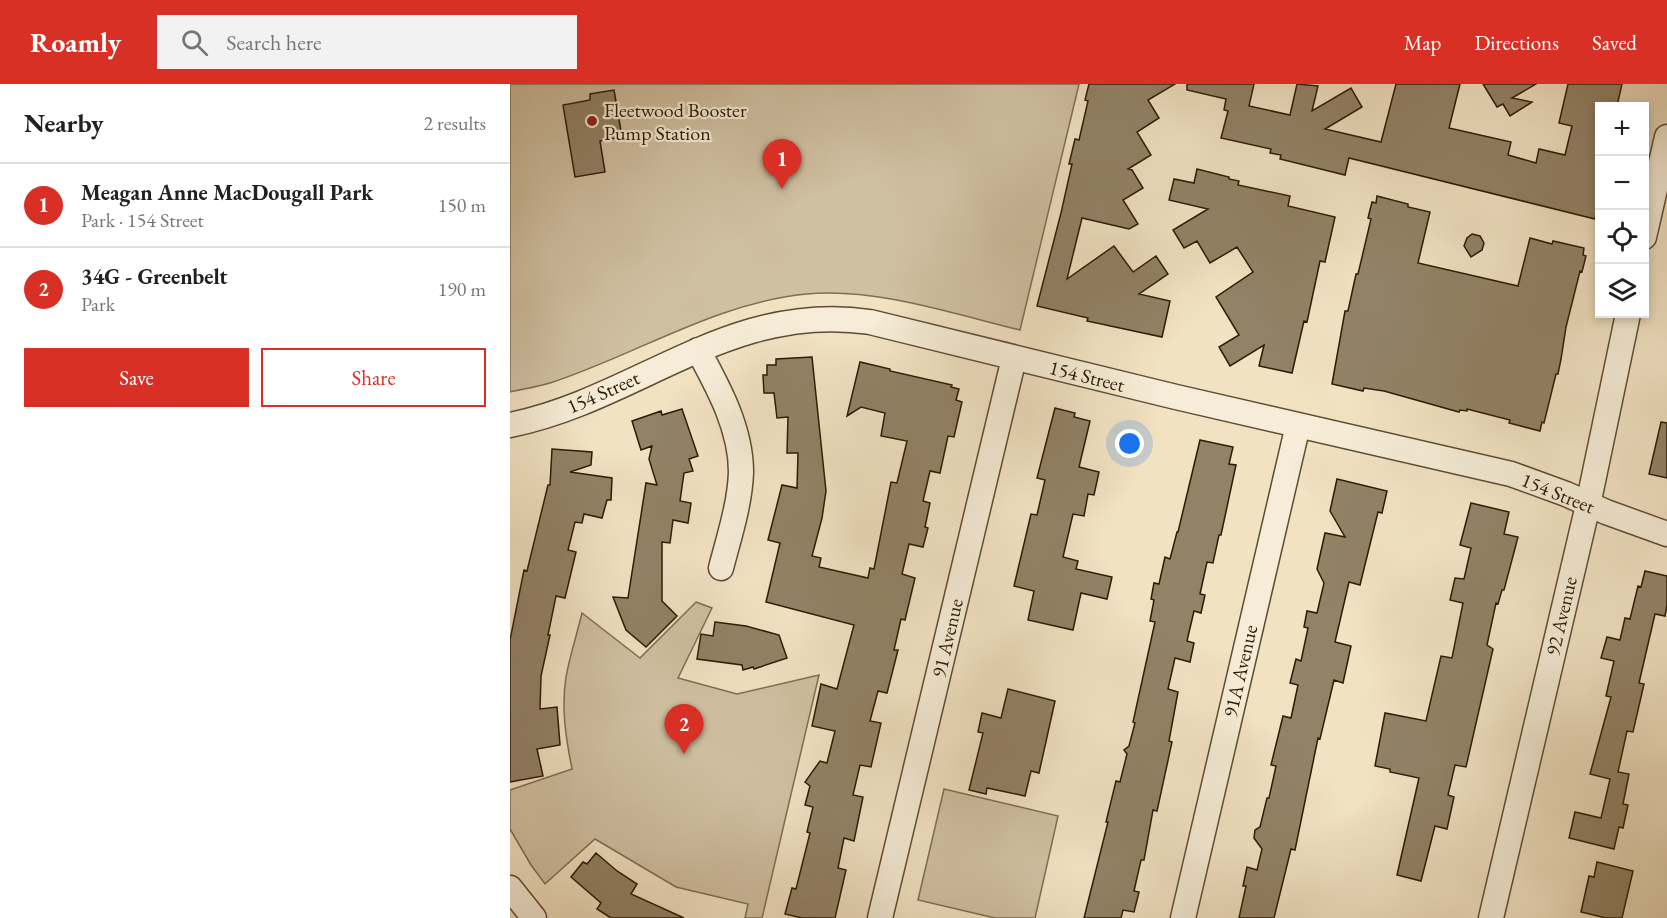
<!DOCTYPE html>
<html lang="en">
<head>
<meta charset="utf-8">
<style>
  body { margin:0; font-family:"EB Garamond",serif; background:#f2f2f2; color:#202124 }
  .controls { position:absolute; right:18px; top:18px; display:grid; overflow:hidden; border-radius:0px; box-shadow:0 3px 9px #0003 }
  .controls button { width:54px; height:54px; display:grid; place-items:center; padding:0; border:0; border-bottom:2px solid #e0e0e0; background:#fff; color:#202124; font:30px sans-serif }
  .you { position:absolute; left:620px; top:360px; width:21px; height:21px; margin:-15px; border:4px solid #fff; border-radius:50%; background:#1a73e8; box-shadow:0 0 0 9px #1a73e833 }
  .badge { display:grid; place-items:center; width:39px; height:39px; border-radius:50%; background:#d93025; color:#fff; font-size:20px; font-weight:700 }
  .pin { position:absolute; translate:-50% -50px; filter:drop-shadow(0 2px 3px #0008) }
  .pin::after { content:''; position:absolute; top:32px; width:21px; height:18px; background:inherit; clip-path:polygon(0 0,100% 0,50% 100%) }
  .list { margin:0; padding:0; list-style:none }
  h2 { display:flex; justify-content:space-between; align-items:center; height:78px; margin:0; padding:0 24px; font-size:26px }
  h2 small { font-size:20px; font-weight:400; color:#757577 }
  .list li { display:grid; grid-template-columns:39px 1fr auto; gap:18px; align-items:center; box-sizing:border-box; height:84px; padding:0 24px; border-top:2px solid #e0e0e0 }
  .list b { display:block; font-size:22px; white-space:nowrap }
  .list p { margin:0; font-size:20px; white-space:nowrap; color:#757577 }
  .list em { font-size:20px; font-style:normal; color:#757577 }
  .actions { display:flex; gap:12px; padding:18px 24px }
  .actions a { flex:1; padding:14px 0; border:2px solid #d93025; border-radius:0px; text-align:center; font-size:21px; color:#d93025 }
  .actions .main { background:#d93025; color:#fff }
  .icon { flex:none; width:33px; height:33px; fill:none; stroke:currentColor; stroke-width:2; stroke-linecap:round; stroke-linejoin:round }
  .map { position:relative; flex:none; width:1157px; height:834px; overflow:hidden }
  header { display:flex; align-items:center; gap:36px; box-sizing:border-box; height:84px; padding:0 30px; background:#d93025; color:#fff }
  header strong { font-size:28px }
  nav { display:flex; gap:33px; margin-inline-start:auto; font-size:21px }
  .search { width:420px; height:54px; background:#f2f2f2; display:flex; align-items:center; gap:15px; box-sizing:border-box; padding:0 21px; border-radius:0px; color:#757577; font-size:22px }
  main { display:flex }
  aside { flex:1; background:#fff }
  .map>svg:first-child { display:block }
  .green { fill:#d0c0a2; stroke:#7e6e52; stroke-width:1.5 }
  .building { fill:#928266; stroke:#2c1b03; stroke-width:1.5 }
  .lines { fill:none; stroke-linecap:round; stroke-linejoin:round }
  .minor-casing { stroke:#5d4d33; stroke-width:27 }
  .minor { stroke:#f6ecd7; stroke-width:24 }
  .poi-dot { fill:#8f2418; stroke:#f6ecd7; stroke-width:2 }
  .labels { text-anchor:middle; stroke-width:4.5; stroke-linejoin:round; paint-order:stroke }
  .poi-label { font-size:20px; fill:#2c1b03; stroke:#f6ecd7; text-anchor:start }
  .street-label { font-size:20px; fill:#2c1b03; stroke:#f6ecd7 }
</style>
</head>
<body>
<header>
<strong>Roamly</strong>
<div class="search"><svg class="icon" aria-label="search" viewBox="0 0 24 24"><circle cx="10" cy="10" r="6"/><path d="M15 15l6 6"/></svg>Search here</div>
<nav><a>Map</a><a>Directions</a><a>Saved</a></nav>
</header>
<main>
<aside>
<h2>Nearby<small>2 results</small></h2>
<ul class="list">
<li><span class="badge">1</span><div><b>Meagan Anne MacDougall Park</b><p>Park · 154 Street</p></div><em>150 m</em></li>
<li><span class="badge">2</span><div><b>34G - Greenbelt</b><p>Park</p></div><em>190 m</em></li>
</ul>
<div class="actions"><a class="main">Save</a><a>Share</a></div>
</aside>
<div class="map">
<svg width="1157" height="834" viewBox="0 0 1157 834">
  <rect width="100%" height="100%" fill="#f1e2c2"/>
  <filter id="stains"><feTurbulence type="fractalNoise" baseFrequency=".00333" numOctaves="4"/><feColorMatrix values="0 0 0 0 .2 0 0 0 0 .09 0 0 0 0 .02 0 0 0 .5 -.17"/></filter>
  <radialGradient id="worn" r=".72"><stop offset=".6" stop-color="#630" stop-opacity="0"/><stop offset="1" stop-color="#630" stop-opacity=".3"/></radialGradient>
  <path class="green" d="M0 0H569L510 246C444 230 364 203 296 210 205 219 126 271 40 299 27 303 13 305 0 308Z
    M186 518 202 524 168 594 227 610 309 591 252 834H235L238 820 166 803 85 755 35 800 21 781 0 745V706L62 685C56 655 51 624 56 593 60 571 67 550 72 529L130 574Z
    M434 705 548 732 525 834H485L408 816Z"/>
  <path class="building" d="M579 0H665L638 16 649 34 627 48 641 71 618 85 622 86 633 104 613 116 628 140 619 145 572 134 557 195 604 162 623 188 646 172 658 190 629 210 660 217 652 253 577 237 578 234 527 222 551 129 562 80H559L565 55 569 56 578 17 575 16Z
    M677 0H744L739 22 780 31 787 0 808 2 802 27 841 4 852 23 815 45 871 58 886 0H950L939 44 1001 58 998 71 1026 79 1029 65 1055 71 1062 42 1049 39 1058 0H1112L1107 22H1089V116L1085 135 839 74 835 91 770 75 771 71 760 69 761 65 711 54 718 27 714 26 716 15 677 6Z
    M973 0H1026L1002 14 1022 18 1000 32 993 20 987 23Z
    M104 6 112 53 90 57 95 88 65 93 53 21 80 16V10Z
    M687 85 719 93V95L729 97 728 101 780 112 778 122 825 133 815 178 810 177 797 238 794 237 782 289 749 282 754 261 720 282 709 263 729 251 706 213 743 188 727 163 700 179 687 157 674 164 663 146 698 125 659 116 664 95 684 99Z
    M867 112 898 120V123L920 128 908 179 1008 202 1020 154 1042 160 1043 157 1074 164 1073 171 1076 172 1072 188 1070 187 1056 243 1051 275 1048 290H1046L1034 339 1032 338 1030 347 999 339 1000 336 957 325V327L950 326 949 328 874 307 854 304 853 307 822 300 835 227H838L846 190H848L861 135 858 134 862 118 866 119Z
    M962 150 970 152 974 159 972 166 961 173 954 162 957 154Z
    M302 273 316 407 312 434 302 472 311 474 309 483 358 494 360 484 364 485 381 398 387 399 397 357 371 352 375 329 351 323 337 332 350 278 380 285V287L442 301 441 303 449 305 446 316 452 318 444 353 438 352 430 389 420 387 413 417 420 419 415 443 418 444 413 463 399 460 392 490 405 494 395 536 391 535 384 566H388L377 609 368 607 360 637 371 639 361 683 350 681 343 711 353 713 344 757 334 754 328 784 336 786 325 834H292L275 830 282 804 286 805 300 749 297 748 303 723 295 721 300 702 295 698 310 677 317 679 325 647 302 642 311 600 327 605 344 541 256 518 270 459 258 456 272 401 287 404 288 369H277L278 333 267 334 264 309H254L253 291H257V281H266V275Z
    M545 324 565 329 564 333 580 337 569 383 589 388 584 411 578 410 574 432 563 430 553 473 568 477 566 485 602 493 597 515 571 509 563 546 518 536 524 507 504 502 521 430 527 431 535 396 527 394Z
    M172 325 188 372 179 375 183 387 174 389 170 417 181 419 178 439 163 436 160 459 152 458V517L167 532 136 563 116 546 103 513 118 514 136 399 147 401 139 375 142 362 131 366 122 337 151 327 152 331Z
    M1151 338 1157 339V394L1139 390Z
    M690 356 723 363 719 380 726 381 711 451H709L703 479 697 478 690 510 695 511 691 529 684 527 677 557 684 559 680 578 665 574 658 605 668 608 659 657 662 658 647 727 643 726 634 776H631L624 807 629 808 624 828 613 826 611 834H574L598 738H596L606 697 610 698 617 670 614 666 619 662 625 639 623 638 645 538 640 537 644 516 641 515 644 499 649 500 655 473 660 475 667 448H668Z
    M42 365 82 368 81 381 60 388 102 394 101 416H97L92 434 74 430 72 439 65 438 58 466 66 468 55 514 46 512 38 551H40L31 592 30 625 47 623 50 661 27 665 33 692 0 698V556L14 486 17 487 38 401H40Z
    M827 395 877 407 872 429 868 428 850 501 839 498 825 558 841 562 833 599 824 596 810 655 808 654 785 766 781 765 764 834H729L736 802H733L737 783 747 786 752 765 744 754 745 746 750 743 757 714H759L766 682 761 681 773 632 781 634 788 601 780 599 786 575 791 577 798 544 794 543 797 527 807 529 814 499 807 485 815 449 835 453 820 427Z
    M961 419 999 428 994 450 1008 453 994 506H992L988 520 986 519 977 561 983 565 956 683 945 681 938 711 944 713 937 745 925 742 911 797 887 791 909 694 880 688V685L865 682 875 629 916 637 931 572 942 574 953 519 940 516 945 494 954 495 961 464 950 461Z
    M1135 487 1157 492V521L1155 532 1145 530 1129 599 1134 600 1123 648 1117 647 1108 688 1119 690 1113 720 1118 721 1113 744 1109 743 1104 765 1059 754 1065 728 1091 734 1100 695 1080 690 1101 613 1096 612 1104 577 1091 574 1097 553 1110 556 1115 534 1120 535 1128 502 1131 503Z
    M205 538 236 542 269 551 277 574 244 585 243 583 233 586 232 581 187 575 191 550 203 552Z
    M498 605 545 617 529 689 521 687 515 712 477 704 476 710 459 706 473 649 468 648 472 629 491 634Z
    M86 769 107 787 127 800 121 810 174 834H101L87 825 91 819 61 793 73 778 77 780Z
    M1087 778 1123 787 1112 834H1096L1071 828 1079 792 1084 793Z"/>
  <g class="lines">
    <defs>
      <path id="minor" d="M1134 153 1157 53
        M188 266C208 303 231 344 231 388 230 420 219 453 211 484
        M0 341C128 315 220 217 360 238L666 313 1001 390 1056 410 1096 428 1157 450
        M0 804 24 834
        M370 834 504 274
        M673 834 788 341
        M981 834 1078 421 1118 230"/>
    </defs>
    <use href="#minor" class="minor-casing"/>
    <use href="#minor" class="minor"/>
  </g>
  <circle class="poi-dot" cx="82" cy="37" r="6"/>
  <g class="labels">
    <g class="poi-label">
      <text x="94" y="33">Fleetwood Booster<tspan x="94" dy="23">Pump Station</tspan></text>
    </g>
    <g class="street-label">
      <text transform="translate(577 292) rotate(14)" y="7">154 Street</text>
      <text transform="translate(93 308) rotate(-24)" y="7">154 Street</text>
      <text transform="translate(1048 409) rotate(22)" y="7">154 Street</text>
      <text transform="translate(1051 532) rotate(-77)" y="7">92 Avenue</text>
      <text transform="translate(437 554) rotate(-77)" y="7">91 Avenue</text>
      <text transform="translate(730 587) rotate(-77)" y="7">91A Avenue</text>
    </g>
  </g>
  <rect width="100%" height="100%" filter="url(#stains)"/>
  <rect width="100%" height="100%" fill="url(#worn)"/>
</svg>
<div class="controls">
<button>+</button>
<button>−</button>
<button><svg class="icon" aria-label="locate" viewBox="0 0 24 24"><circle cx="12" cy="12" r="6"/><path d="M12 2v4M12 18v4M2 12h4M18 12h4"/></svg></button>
<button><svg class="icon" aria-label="layers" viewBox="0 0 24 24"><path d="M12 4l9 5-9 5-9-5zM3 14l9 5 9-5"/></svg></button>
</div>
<div class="you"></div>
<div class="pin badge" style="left:272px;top:105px">1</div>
<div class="pin badge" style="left:174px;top:670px">2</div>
</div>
</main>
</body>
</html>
